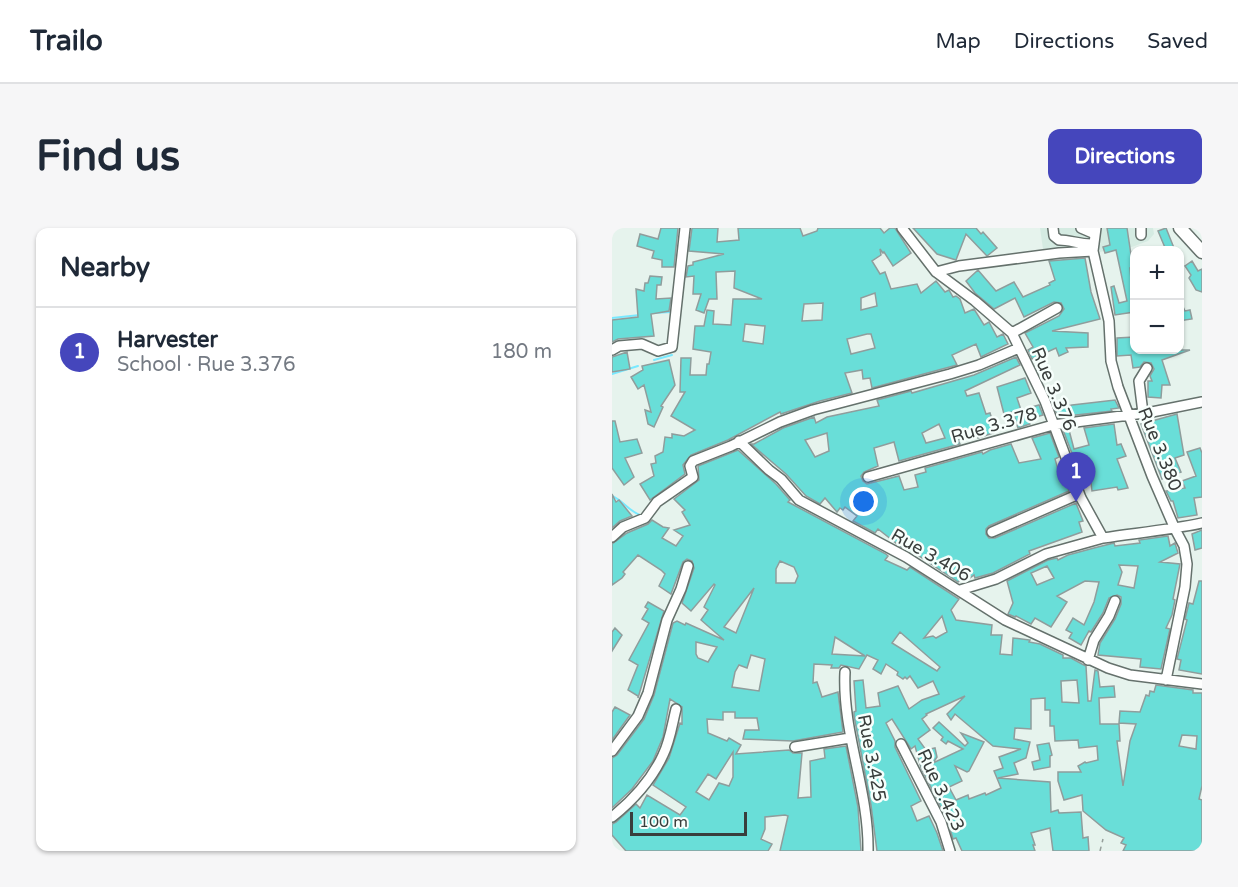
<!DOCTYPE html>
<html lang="en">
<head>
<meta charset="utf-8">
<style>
  body { margin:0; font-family:"Varela Round",sans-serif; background:#f6f6f7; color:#1f2937 }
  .controls { position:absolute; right:18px; top:18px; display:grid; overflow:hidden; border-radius:12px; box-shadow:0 2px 4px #0004 }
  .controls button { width:54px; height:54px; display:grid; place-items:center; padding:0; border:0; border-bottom:2px solid #e0e1e3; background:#fff; color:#1f2937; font:30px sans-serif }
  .scale { position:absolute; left:18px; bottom:15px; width:117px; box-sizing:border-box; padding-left:6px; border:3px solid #393e3c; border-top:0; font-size:16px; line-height:21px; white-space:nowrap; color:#393e3c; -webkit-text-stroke:4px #f7fffc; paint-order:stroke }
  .you { position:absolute; left:252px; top:274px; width:21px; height:21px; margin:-15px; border:4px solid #fff; border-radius:50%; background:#1a73e8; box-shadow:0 0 0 9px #1a73e833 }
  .badge { display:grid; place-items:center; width:39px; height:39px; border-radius:50%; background:#4546bc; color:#fff; font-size:20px; font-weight:700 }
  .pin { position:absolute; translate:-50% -50px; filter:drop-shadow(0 2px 3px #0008) }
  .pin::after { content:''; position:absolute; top:32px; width:21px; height:18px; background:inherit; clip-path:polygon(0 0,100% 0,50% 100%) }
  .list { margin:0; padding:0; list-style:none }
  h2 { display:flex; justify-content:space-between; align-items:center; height:78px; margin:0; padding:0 24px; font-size:26px }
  h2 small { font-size:20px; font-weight:400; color:#747a83 }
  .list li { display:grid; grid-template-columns:39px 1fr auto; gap:18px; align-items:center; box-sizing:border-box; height:90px; padding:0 24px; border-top:2px solid #e0e1e3 }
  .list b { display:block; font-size:22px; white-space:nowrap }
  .list p { margin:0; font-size:20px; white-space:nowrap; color:#747a83 }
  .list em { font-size:20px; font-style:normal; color:#747a83 }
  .map { position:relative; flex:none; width:590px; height:623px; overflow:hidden; border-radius:12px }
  header { display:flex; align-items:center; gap:36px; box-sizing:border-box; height:84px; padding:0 30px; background:#fff; border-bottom:2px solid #e0e1e3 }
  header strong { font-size:28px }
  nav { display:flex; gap:33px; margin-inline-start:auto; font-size:21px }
  .intro { display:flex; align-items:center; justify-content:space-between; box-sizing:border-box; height:144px; padding:0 36px }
  h1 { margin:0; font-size:42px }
  .button { padding:15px 27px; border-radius:12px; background:#4546bc; color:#fff; font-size:21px; font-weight:700 }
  main { display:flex; gap:36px; padding:0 36px }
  aside { flex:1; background:#fff; border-radius:12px; box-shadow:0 2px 4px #0004 }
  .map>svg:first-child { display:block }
  .built { fill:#d5ebe2 }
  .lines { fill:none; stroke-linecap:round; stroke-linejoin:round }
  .stream { stroke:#78e9ff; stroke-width:2 }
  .building { fill:#69ded8; stroke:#8f9d9c; stroke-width:1.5; fill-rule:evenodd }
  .minor-casing { stroke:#65716c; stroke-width:12 }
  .major-casing { stroke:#65716c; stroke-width:15 }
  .path { stroke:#969f9b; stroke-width:1.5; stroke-dasharray:4.5 4.5; stroke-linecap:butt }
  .minor { stroke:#fff; stroke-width:9 }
  .major { stroke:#fff; stroke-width:12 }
  .labels { text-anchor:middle; stroke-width:5; stroke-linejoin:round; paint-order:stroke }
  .street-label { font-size:18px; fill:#393e3c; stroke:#f7fffc }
</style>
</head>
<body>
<header>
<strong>Trailo</strong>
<nav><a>Map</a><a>Directions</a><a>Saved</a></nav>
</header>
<div class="intro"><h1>Find us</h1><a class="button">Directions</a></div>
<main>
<aside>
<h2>Nearby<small></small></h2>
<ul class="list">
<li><span class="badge">1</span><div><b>Harvester</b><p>School · Rue 3.376</p></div><em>180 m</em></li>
</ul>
</aside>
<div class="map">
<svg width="590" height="623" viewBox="0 0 590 623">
  <rect width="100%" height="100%" fill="#e6f3ed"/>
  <path class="built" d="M428 0H541L542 6 536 13 517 20 493 25 492 23 488 24 487 20 479 18 431 21Z"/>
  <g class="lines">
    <path class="stream" d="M39 85 60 84
      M0 90 28 87
      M42 132 60 127
      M0 146 26 138
      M0 268C12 273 18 285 31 288"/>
  </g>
  <path class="building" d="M49 0H66L62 39H50V32L40 30 42 23 25 18 28 6 46 11Z
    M80 0H106L105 14 127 12 126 0H188L191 8 205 3 206 0H268L272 5 278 0H283L299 25 281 38 272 24 271 25 268 21 269 27 260 33 268 46 273 44 279 61 305 56 309 65 324 53 333 64 337 62 341 69 344 68 348 71 353 85 362 81 372 97 377 94 385 109 391 106 396 116 369 129 364 116 340 127 345 137 260 160 258 150 251 151 250 142 233 145 240 165 208 173 169 186 168 184 116 212 79 227 71 237 73 246 38 272 28 256 42 248 39 236 44 235 43 228 51 224 53 209 60 210V206L72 208 83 202 59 188 73 164H68L69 130H79L78 147H94L95 136H97L99 124 81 121 83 98H92L95 82 102 83 101 96 119 97 121 71H150L122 60 123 43 104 44 105 71H97L92 85 84 82 89 66H81L82 48 74 49 76 38 81 37V34L112 26 77 23ZM263 65 265 78 249 82V70ZM211 75 210 92 190 93 192 76ZM133 96 153 98 151 116 131 113ZM255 106H259L263 120 239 126 235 111Z
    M301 0H364L369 6 371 4 385 20 375 28 354 6 344 32 325 26Z
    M495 0H515L521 40H518L520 64H522V84L503 87 499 59 502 58 507 75 515 73 504 22 493 25 491 19 498 17Z
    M554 0 562 20 556 22H554L546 3Z
    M473 30 479 64 488 91 440 103 476 105V119L454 120 456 124 447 128 444 120 420 131 416 122 421 119 413 105 447 88 452 81 449 75 442 74 412 89 403 70 382 81 363 65 354 53 366 42 384 63 402 54 411 69 438 57 437 55 443 52 437 33Z
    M580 33 586 43 590 41V64L584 62 577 50 579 47 573 38Z
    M38 48 50 49 49 57H45L44 71 59 70 57 83 39 86 42 108 6 111 0 114V92L26 89 24 61 32 63 33 55H36Z
    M567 70 573 83 578 82 580 91 567 93Z
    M522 109V122H578L550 132 558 157H550L549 170 536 169V153H540L538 148 542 141 539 135 532 134 528 139 521 140 519 127 505 128V110Z
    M15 124 18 141 0 144V129Z
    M404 129 408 137 353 163 355 168 367 165 374 186 378 185 384 204 366 210 365 206 346 212 348 216 287 233 282 214 262 220 266 238 252 244 249 248 251 253 255 256 287 248 292 262 306 259 303 247 314 244 313 240 370 224 371 226 378 222 399 216 407 235 429 231 420 210 438 205 447 229 443 231 449 252 454 255 457 263 377 298 374 301V306L377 310H383L464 275 471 293 467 294 470 304 417 323 418 326 381 345 363 350 362 347 354 353 351 349 346 354 295 320 289 319 266 301 263 305 241 293 245 288 233 279 231 282 228 280 225 284 213 270 208 276 194 268 174 246 139 216H142L171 200 202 189 204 195 215 189 267 178 265 172 299 163 300 165 362 147ZM327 196 333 210 314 215 310 205ZM215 205 217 223 203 229 193 212Z
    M57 132 63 157 49 178 51 179 42 199 36 196 33 182 39 184 32 157 26 161 19 149 31 142 30 138Z
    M413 150 419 165 405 170 409 182 427 177 431 187 417 191 418 196 406 200 401 184 392 186 385 159Z
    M503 172 507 180 499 181 500 183 446 189 443 181 460 177Z
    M565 186 572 227 563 230 569 244 550 251 529 196Z
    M0 193H3L8 214 25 211 30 225 13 230 22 249 12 257 0 240Z
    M502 196 505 217 509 216 514 228 505 231 516 260 506 262 505 259 480 263 477 238 469 241 465 227 461 228 451 202H457L462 221 477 217 472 200Z
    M588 220 590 225V269L582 270 585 287 566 290 561 273H559L554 263 573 260 570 253 584 248 575 224Z
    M126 222 164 256 178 272 176 274 274 326 276 328 273 332 295 342 298 339 347 371 339 382 344 392 380 397 379 407H390L388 426 400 427 401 410 418 412 417 414 428 416 451 427V430H459L470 436 474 438 476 473H479L483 442 486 443 488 459 502 458 503 469 487 470 488 496H507L508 513H505L511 558 518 513 524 496 507 495 508 483 528 484 534 467 537 468 538 463 542 464 544 457 581 462V465H590V558L587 571 590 572V623H511L514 617 509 615 512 610 494 602 471 583 470 567 452 572 446 553V544H469L466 538 473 534 474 535 486 532 485 518 467 520 466 512 443 513 442 498H438V482H433V470L419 471V501L403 500 402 511 418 514 414 530 402 535 406 546 386 550 438 554 439 584 446 582 447 585 469 584 471 610 476 609 477 623H441L438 600 419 605 423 617H421L423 623H350L344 610 341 611 335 591 309 540 303 518 299 521 280 491 274 495 283 513V519L309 573 299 578 305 593 317 588 325 605 331 623H265L259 577 242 488V484L244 483 242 453 251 452 254 480 268 478 266 465 286 458 297 481 310 472 327 466 321 453 306 460 298 448 295 451 293 449 291 451 285 447 286 444 274 436 269 446 261 441 266 432 255 427 247 441 229 437 227 440H219L220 437 202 436 201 455 205 454 210 469 226 464 231 504 181 513 131 511 133 502H147L145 490H123V484H111V492L95 491 96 505 115 513 117 510 129 517 124 526 177 522 181 525H190L186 570 199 569 198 533 213 530 212 521 234 518 246 579 249 623H168L176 588 173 587 153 589V601L149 611 160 616 156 623H14L0 607V596L4 594 24 576 28 580 35 567 68 587 74 579 41 557 57 530 68 495 70 496V479L58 471 51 509 41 533 20 561 0 580V530L5 527 32 491 42 467 61 395 65 393 73 397 74 395 112 412 89 392 96 382 92 379 103 357 102 356 79 383 70 375 82 340 80 333 75 331 71 334 59 366 47 358 53 346 49 342 26 327 11 344 13 346 10 350 0 357V316L15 305 36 296 40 292 51 299 57 300 50 310 64 318 71 308 62 302 78 297 70 284 73 282 62 271 87 252 86 238ZM168 333 182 339 186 348 183 355H164V341ZM142 360 124 405 112 399ZM330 388 335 404 324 410 321 408 312 410ZM288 404 328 439 325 443 280 415ZM223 409 253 428 220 426ZM84 414 105 419 96 434 86 430 84 426ZM139 427 153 431 147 463 120 459 123 444 127 437 135 440ZM465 452 467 475 450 474 449 453ZM353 468 335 486 339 492 343 486 381 518 409 521 387 529 391 540 382 543 389 560 374 567 373 565 357 571 356 567 344 572 337 559 350 553 343 538 355 544 357 543 372 514 349 505 356 515 353 518 327 494 321 500 331 509 329 512 334 516 336 513 351 521 321 535 325 529 323 520 314 522 306 511 318 502 310 491 315 487 314 486ZM570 507 585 508 584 521 567 518ZM121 524V549L117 558 107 555 97 572 84 564 96 546 104 551Z
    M0 266 4 274 7 272 20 288 8 293 0 300Z
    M590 302V320L583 322 580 306Z
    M556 308 558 318 563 315 566 325 548 334 568 336 561 371 563 372 560 387 554 400 558 401 549 441 528 439 529 431 486 427 488 415 503 391 509 376V369L505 367 497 370 491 385 479 404 477 403 469 417 457 410 460 405 454 402 461 390 472 397 482 374 487 354 473 353 445 368 455 374 439 399 423 390 419 396 404 388 403 389 396 386 401 375 395 353 436 332 445 330 446 332 456 327 482 320 502 315 503 318 528 315 527 312ZM507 337 526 338 522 360 506 357 510 344ZM435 338 442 350 425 357 419 345Z
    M587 353H590V446L567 442 569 432 565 431 575 392 573 391 577 375 581 376Z
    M36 374 52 383 26 470V468L16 462 26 437 17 432 37 395 30 391 36 381 33 379Z
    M3 400 10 407 0 423V404Z
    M3 479 18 487 0 512V484Z
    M437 515 440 527 438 528V539L422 542 420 534 428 532 425 517Z"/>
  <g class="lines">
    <defs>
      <path id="minor" d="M290 0 324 44 363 73 400 105 433 173 469 270 491 310C524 305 557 302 590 295
        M441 0 442 8 447 12C459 12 469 17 482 16
        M469 0 483 6
        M484 0 481 23 497 93 499 133 506 159 540 248 563 301 572 318 575 336 573 359 554 452
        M529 0V7
        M324 44 347 38 447 25 481 23
        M400 105 445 80
        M0 122 7 118 30 116 46 123 60 119 73 0
        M531 185 527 153 535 140
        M127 213 157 242 169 251 187 272 294 329 393 392 496 440 518 447 590 456
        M256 249 441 197 540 184 590 174
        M380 304 467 266
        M0 309 11 299 33 290 45 274 81 249 78 238 81 233 119 218 168 194 201 182 338 146 367 137 407 120
        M348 362 384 351 434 326 491 310
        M476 432 482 412 497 388 503 373
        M233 444C230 505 257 562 256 623
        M289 516 329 594 338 623
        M183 519 238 510
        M0 523 26 488 36 465 55 392 69 361 76 338
        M0 589C20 573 40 551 51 527 58 513 60 497 64 481"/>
      <path id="major" d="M568 0 590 24"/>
    </defs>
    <use href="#minor" class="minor-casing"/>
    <use href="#major" class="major-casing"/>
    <path class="path" d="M488 623 491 611"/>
    <use href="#minor" class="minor"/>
    <use href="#major" class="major"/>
  </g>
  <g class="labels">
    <g class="street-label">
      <text transform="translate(442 161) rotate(67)" y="6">Rue 3.376</text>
      <text transform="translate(382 197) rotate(-16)" y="6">Rue 3.378</text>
      <text transform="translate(548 221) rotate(68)" y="6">Rue 3.380</text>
      <text transform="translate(319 327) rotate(30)" y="6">Rue 3.406</text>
      <text transform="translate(260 530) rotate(79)" y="6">Rue 3.425</text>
      <text transform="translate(329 562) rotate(65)" y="6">Rue 3.423</text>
    </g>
  </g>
</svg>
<div class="controls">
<button>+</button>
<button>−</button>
</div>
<div class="scale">100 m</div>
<div class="you"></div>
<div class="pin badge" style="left:464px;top:274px">1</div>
</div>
</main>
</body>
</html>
